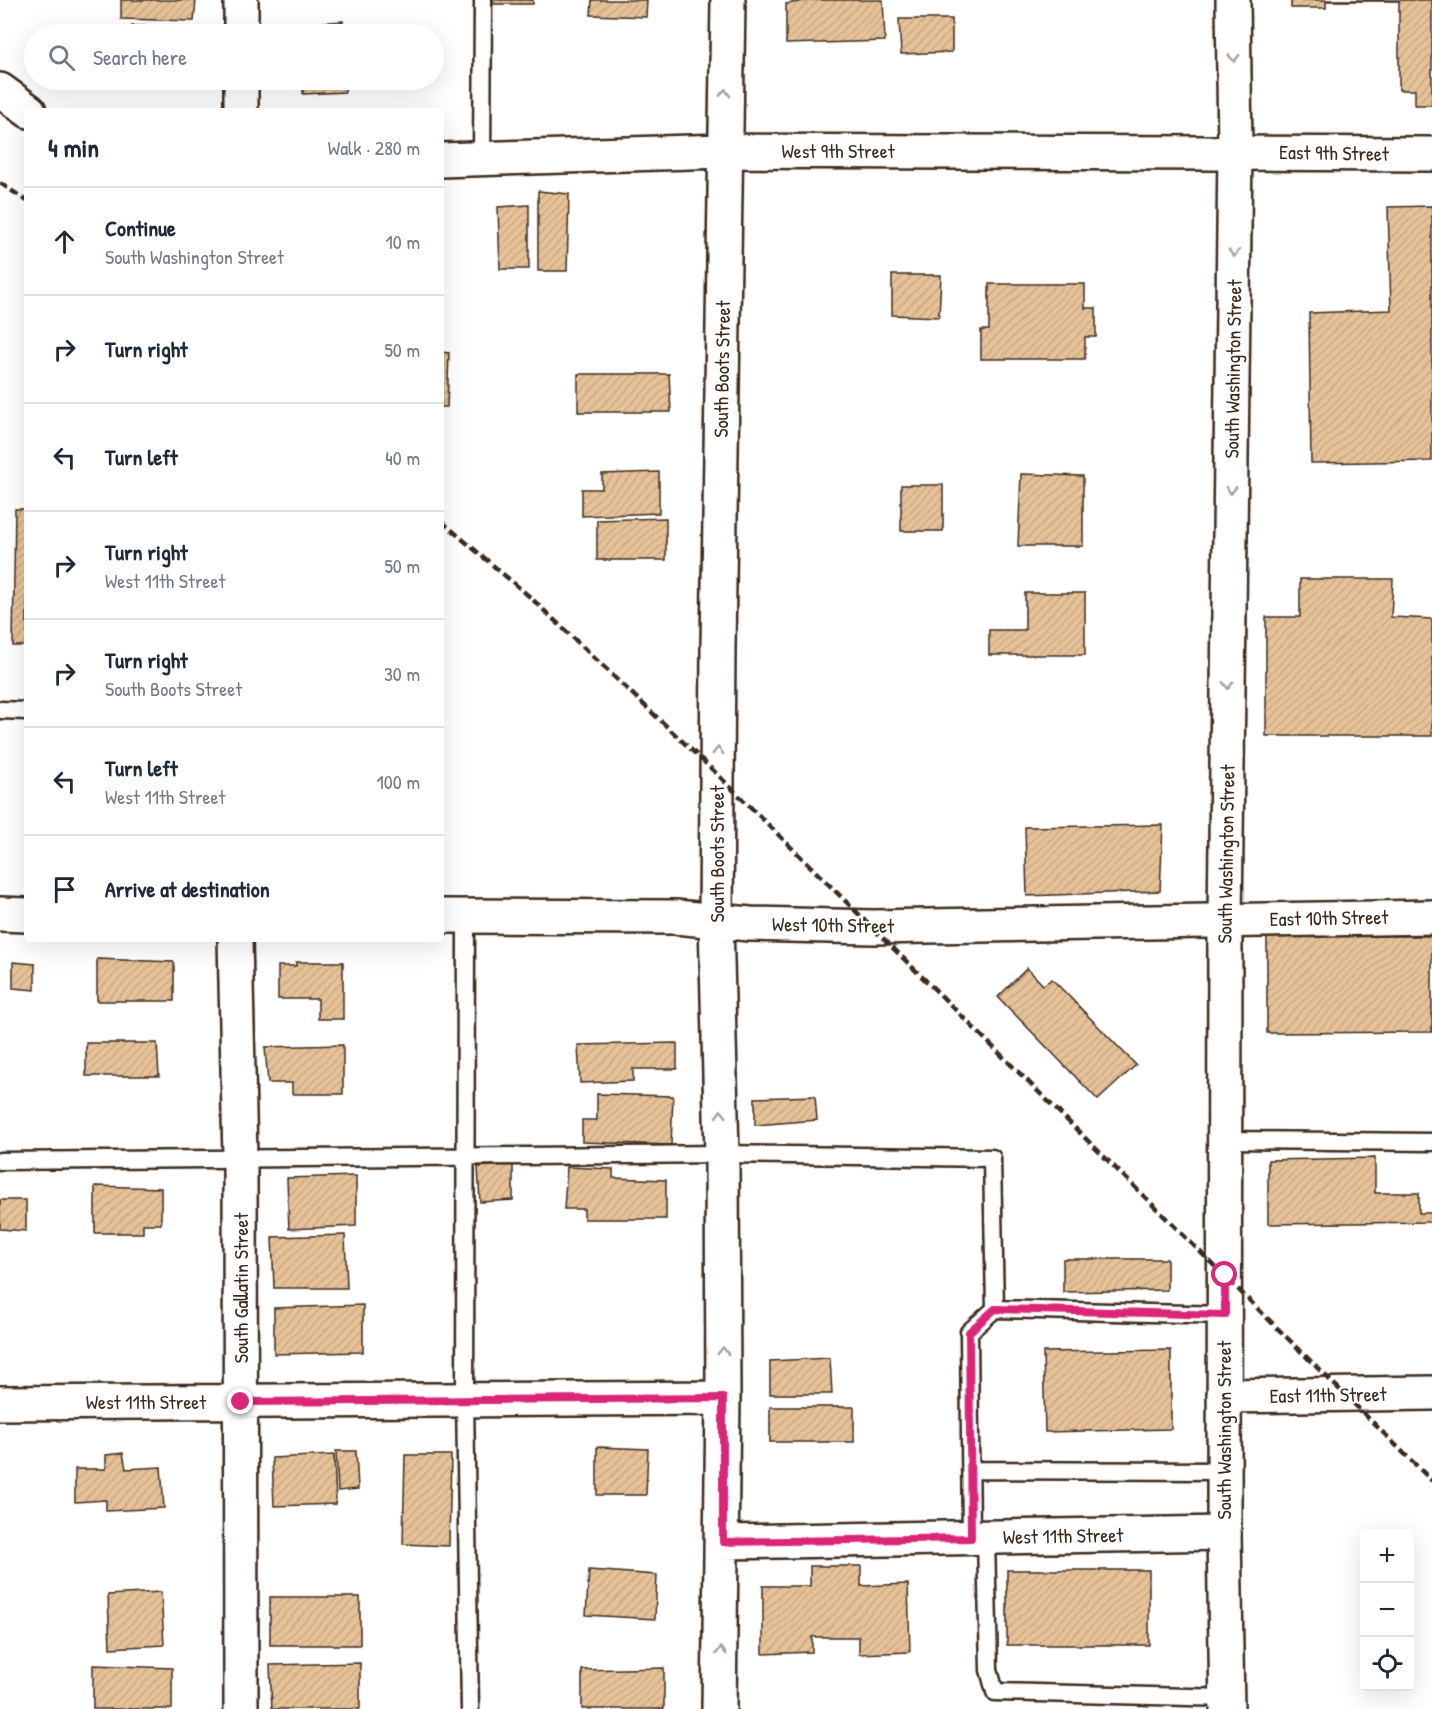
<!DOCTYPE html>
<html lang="en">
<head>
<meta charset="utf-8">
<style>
  body { margin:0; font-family:"Patrick Hand",sans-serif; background:#f2f2f3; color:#1f2937 }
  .controls { position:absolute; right:18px; bottom:18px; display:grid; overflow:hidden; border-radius:6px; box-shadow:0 6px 24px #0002 }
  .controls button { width:54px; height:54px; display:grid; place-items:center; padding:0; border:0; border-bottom:2px solid #e0e1e3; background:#fff; color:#1f2937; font:30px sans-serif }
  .stop { position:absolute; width:18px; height:18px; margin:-14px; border:4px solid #db2777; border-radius:50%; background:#fff }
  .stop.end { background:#db2777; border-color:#fff; box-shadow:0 2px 6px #0008 }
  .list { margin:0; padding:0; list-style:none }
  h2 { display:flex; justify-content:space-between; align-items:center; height:78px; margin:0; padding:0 24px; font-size:26px }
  h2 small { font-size:20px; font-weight:400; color:#747a83 }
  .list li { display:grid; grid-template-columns:39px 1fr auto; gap:18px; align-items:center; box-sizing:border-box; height:108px; padding:0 24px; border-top:2px solid #e0e1e3 }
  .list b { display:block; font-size:22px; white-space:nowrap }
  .list p { margin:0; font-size:20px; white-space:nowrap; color:#747a83 }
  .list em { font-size:20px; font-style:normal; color:#747a83 }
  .icon { flex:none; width:33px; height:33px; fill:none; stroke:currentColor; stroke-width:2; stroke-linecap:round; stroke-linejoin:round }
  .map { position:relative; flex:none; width:1432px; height:1709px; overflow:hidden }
  .search { position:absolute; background:#fff; box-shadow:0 6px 24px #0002; left:24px; top:24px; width:420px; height:66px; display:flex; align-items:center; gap:15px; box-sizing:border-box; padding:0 21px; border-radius:33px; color:#747a83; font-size:22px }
  .panel { position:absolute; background:#fff; box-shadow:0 6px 24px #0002; left:24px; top:108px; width:420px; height:834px; border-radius:6px }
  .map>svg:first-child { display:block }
  .building { fill:url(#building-hatch); stroke:#3b2a1e; stroke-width:1.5 }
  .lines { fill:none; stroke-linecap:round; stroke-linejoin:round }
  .lane-casing { stroke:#3b2a1e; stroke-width:21 }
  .street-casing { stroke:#3b2a1e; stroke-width:38 }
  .secondary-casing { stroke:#3b2a1e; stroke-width:38 }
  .lane { stroke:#fff; stroke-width:16 }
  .street { stroke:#fff; stroke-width:33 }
  .secondary { stroke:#fff; stroke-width:33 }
  .rail { stroke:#3b2a1e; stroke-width:4.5; stroke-dasharray:9 4.5; stroke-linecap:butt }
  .oneway { stroke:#a79f9a }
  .route { stroke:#db2777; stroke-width:8 }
  .labels { text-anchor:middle; stroke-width:4.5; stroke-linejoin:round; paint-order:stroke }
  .street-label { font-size:20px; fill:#3b2a1e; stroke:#fff }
</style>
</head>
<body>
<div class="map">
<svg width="1432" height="1709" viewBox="0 0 1432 1709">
  <defs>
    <pattern id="building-hatch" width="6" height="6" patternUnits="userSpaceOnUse" patternTransform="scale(1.5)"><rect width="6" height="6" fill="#e7c298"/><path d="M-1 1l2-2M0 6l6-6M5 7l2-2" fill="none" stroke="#c7a783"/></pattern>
  </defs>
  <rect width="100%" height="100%" fill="#fff"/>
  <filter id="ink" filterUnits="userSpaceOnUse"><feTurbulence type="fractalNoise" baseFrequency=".0167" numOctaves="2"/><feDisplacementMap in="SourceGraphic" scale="12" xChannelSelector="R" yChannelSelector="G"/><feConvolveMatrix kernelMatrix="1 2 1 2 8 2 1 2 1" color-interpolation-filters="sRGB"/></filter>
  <g filter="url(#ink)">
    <path class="building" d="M121 0H196L194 21 121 19Z
      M493 0H533V4H493Z
      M592 0H647L646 17 591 15Z
      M810 0H883L885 41 786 44V4Z
      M1291 0H1432V105H1415V90H1399V1H1326V8H1291Z
      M899 19H952V52L901 54Z
      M343 21V34H301V24Z
      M132 26H159V34H133Z
      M303 80H345V92L303 94Z
      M538 191 569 194 567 271H538Z
      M529 205V269H500L498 207Z
      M1432 206V461L1311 463 1309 313 1391 310 1388 207Z
      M892 275H941L939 317 892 315Z
      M989 284H1085V308H1096V337H1085V359H981V330H989Z
      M441 352 449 353 447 407H441Z
      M578 374H669L671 412H578Z
      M659 472V513L582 516V489H602V474Z
      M1021 474 1083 476V546H1018Z
      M901 485H943V531H901Z
      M15 509H27V646H13Z
      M666 518V560H597V520Z
      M1300 579H1393L1391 617 1432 619V736H1266V617H1300Z
      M1025 593H1085V655H989V630H1025Z
      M1163 825 1160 891 1027 896 1025 827Z
      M1267 935 1432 936V1032L1267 1033Z
      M97 959 174 962V1001H97Z
      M13 962 35 964V990L13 988Z
      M296 962H343V1019H318V999H278V966H296Z
      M1027 968 1043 985 1052 979 1136 1065 1098 1100 998 997Z
      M86 1043H157L159 1076H86Z
      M677 1043V1069H633V1081L580 1083 578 1045Z
      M343 1045V1094H292V1083H268L265 1047Z
      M597 1094 673 1096 671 1145 582 1142V1120H597Z
      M815 1096 817 1120 755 1125V1098Z
      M1375 1158V1193H1419V1213H1432V1222L1268 1224V1160Z
      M513 1164V1200L480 1202 478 1167Z
      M567 1167 613 1169V1178L666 1180V1219H584V1209H564Z
      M356 1176V1226L289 1229 287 1178Z
      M95 1186 161 1188V1224H143V1233H95Z
      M0 1200H26V1231L0 1229Z
      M345 1235 347 1288H274L272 1237Z
      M1063 1259H1167V1290L1063 1292Z
      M363 1305V1352L274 1354V1308Z
      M1171 1350V1429L1045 1432 1043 1352Z
      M830 1358 832 1394H770V1361Z
      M770 1407H854V1442H770Z
      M597 1447 648 1449 646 1495H597Z
      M336 1451H356L358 1489 338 1491Z
      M123 1453 126 1469 161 1467 164 1508 106 1511V1500L75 1502V1469H106V1455Z
      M334 1455 336 1504 274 1506 272 1458Z
      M405 1455H451L449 1546 403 1544Z
      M810 1566H861V1586L908 1584 910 1652 859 1654V1637H812V1652L763 1654V1586H810Z
      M589 1570 657 1575 655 1619 586 1615Z
      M1007 1570H1149V1645H1007Z
      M161 1592 164 1645 110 1648 108 1595Z
      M270 1597H360V1645H270Z
      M360 1663V1709H272L270 1665Z
      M93 1665 172 1668V1709H93Z
      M664 1668V1709H582V1670Z"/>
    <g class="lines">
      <defs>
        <path id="lane" d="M482 158 483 0
          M0 710 27 711
          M466 916 465 1400 470 1709
          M1225 1140 1432 1142
          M0 1161 722 1154 992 1158 995 1309
          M970 1470 1224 1471
          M971 1538 969 1332 995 1309 1225 1315
          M986 1538 989 1670 995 1692 1227 1698"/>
        <path id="street" d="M241 34V0
          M0 90 29 111
          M241 111V80
          M441 160 723 151 1432 154
          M0 914 27 915
          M441 916 675 917 750 924 873 927 1432 917
          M235 939 240 1158 241 1709
          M1224 1396 1432 1393
          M0 1403 723 1398
          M723 1542 1224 1533
          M719 1709 723 1398 722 1154 716 921 718 647 728 0"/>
        <path id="secondary" d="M1227 1709 1224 1533 1225 919 1235 151 1233 0"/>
      </defs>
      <use href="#lane" class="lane-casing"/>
      <use href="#street" class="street-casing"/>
      <use href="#secondary" class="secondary-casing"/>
      <use href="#lane" class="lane"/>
      <use href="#street" class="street"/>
      <use href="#secondary" class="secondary"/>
      <path class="rail" d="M0 183 27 201
        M441 521 530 597 718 775 1432 1481"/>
    </g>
    <defs><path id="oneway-chevron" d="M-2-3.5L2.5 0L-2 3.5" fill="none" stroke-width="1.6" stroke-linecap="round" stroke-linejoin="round" transform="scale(1.5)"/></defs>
    <g class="oneway">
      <use href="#oneway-chevron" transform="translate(1234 58) rotate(89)"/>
      <use href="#oneway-chevron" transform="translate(725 93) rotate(-88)"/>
      <use href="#oneway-chevron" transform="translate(1234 253) rotate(91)"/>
      <use href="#oneway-chevron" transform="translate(1231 490) rotate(91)"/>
      <use href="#oneway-chevron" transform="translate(1228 685) rotate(91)"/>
      <use href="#oneway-chevron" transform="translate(718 751) rotate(-90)"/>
      <use href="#oneway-chevron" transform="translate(721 1114) rotate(-91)"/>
      <use href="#oneway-chevron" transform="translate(723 1351) rotate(-90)"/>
      <use href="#oneway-chevron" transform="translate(721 1651) rotate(-89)"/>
    </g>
  </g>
  <g class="lines" filter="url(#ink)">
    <path class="route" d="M241 1402 723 1398V1542L971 1538 969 1332 995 1309 1225 1315V1275"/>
  </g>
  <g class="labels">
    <g class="street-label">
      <text x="838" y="158">West 9th Street</text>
      <text transform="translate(1334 153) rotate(1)" y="7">East 9th Street</text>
      <text transform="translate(722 369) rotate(-89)" y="7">South Boots Street</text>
      <text transform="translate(1233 369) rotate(-89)" y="7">South Washington Street</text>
      <text transform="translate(717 854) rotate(-90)" y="7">South Boots Street</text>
      <text transform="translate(1226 854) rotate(-89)" y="7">South Washington Street</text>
      <text transform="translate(1329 918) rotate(-1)" y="7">East 10th Street</text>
      <text transform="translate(833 925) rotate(1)" y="7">West 10th Street</text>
      <text transform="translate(241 1288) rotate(-90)" y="7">South Gallatin Street</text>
      <text transform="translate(1328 1395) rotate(-1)" y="7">East 11th Street</text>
      <text x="146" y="1409">West 11th Street</text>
      <text transform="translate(1224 1430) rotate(-90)" y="7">South Washington Street</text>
      <text transform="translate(1063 1536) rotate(-1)" y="7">West 11th Street</text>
    </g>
  </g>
</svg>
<div class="controls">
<button>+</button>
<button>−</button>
<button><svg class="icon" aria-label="locate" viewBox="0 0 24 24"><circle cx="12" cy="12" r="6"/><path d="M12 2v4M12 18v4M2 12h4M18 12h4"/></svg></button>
</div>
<div class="stop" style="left:1225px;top:1275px"></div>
<div class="stop end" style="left:241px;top:1402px"></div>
<div class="search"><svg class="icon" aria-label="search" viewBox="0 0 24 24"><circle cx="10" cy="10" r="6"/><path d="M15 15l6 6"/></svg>Search here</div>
<section class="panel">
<h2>4 min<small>Walk · 280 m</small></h2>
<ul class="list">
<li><svg class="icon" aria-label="ahead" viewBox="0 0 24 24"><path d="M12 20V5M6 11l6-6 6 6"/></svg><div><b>Continue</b><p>South Washington Street</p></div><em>10 m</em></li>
<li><svg class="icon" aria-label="right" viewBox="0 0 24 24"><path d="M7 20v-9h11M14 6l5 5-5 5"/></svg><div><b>Turn right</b></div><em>50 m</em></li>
<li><svg class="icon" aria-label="left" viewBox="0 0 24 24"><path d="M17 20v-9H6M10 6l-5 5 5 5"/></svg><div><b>Turn left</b></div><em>40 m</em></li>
<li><svg class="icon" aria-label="right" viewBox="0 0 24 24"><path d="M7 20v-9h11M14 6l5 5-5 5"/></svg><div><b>Turn right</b><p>West 11th Street</p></div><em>50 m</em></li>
<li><svg class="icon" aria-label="right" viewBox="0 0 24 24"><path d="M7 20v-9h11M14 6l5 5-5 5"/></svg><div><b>Turn right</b><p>South Boots Street</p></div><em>30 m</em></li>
<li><svg class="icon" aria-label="left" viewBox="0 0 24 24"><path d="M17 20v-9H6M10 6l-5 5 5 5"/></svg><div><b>Turn left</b><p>West 11th Street</p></div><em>100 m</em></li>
<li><svg class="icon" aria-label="arrive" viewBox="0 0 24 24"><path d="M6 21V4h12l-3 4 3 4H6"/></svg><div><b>Arrive at destination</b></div></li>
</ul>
</section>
</div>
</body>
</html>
